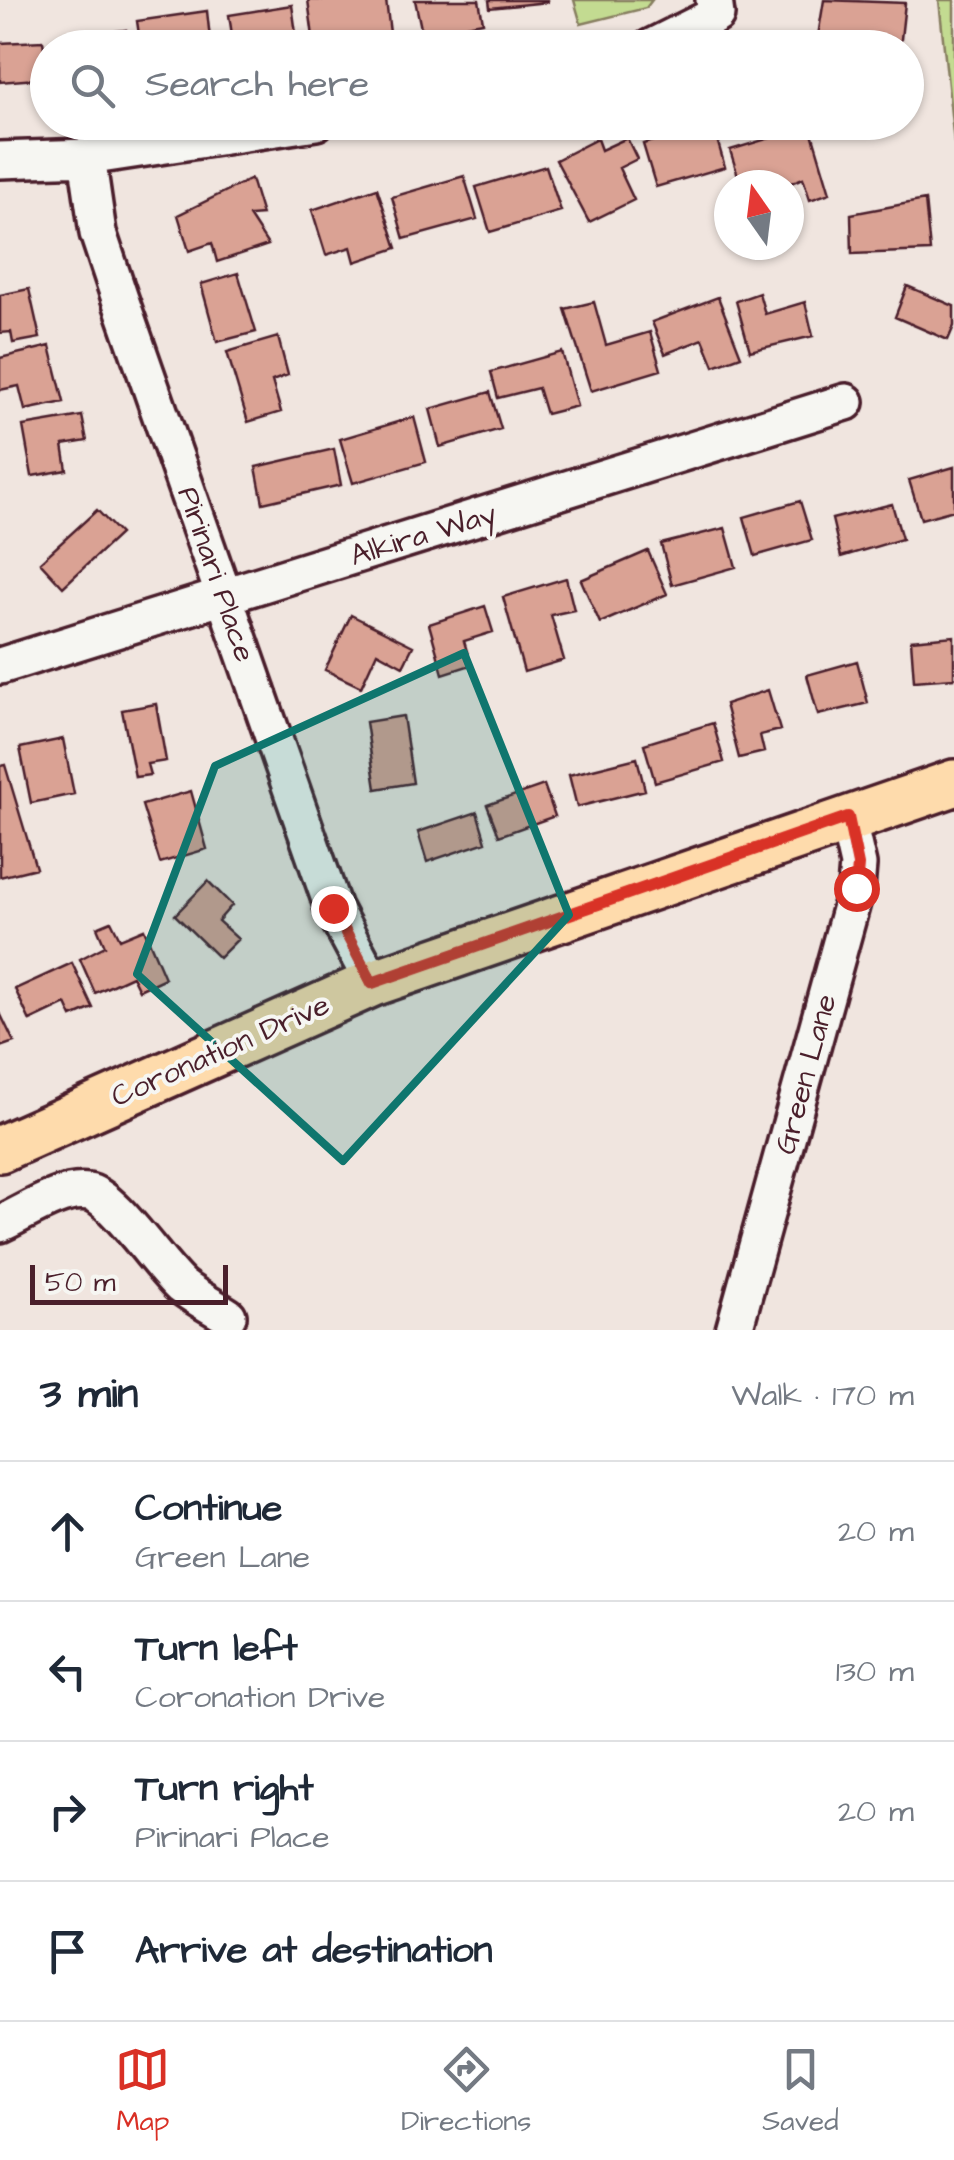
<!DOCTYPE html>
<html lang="en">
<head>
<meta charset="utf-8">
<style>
  body { margin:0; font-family:"Architects Daughter",sans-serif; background:#f6f6f7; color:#1f2937 }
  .compass { position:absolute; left:714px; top:170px; width:90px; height:90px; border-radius:50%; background:#fff; box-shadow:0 2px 8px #0004; rotate:346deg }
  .scale { position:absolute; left:30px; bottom:25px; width:198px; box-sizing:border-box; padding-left:10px; border:5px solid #4a1f2b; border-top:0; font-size:28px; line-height:35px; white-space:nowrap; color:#4a1f2b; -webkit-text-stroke:8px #f6f6f2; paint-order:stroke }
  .stop { position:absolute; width:30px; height:30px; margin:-22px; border:8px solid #d93025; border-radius:50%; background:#fff }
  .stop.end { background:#d93025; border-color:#fff; box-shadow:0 2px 10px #0008 }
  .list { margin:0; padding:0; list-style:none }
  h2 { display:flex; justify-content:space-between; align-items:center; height:130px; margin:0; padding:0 40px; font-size:42px }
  h2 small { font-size:32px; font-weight:400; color:#747a83 }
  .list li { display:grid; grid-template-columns:65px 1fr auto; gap:30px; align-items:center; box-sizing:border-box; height:140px; padding:0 40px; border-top:2px solid #e0e1e3 }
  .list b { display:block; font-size:38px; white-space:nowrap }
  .list p { margin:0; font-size:32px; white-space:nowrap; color:#747a83 }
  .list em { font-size:32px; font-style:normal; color:#747a83 }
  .icon { flex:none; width:55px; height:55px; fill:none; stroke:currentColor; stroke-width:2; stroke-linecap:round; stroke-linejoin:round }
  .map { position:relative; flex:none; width:954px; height:1330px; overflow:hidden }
  .search { position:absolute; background:#fff; box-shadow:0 2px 8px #0004; left:30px; right:30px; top:30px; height:110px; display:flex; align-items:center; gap:25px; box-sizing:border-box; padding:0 35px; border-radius:55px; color:#747a83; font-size:38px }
  .sheet { height:690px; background:#fff }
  nav { display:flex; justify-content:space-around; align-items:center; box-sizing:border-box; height:140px; border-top:2px solid #e0e1e3; background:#fff; font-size:28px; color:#747a83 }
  nav a { display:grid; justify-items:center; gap:5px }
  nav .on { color:#d93025 }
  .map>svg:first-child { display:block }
  .green { fill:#c3db91; stroke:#867d5e; stroke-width:2.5 }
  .building { fill:#daa294; stroke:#4a1f2b; stroke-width:2.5 }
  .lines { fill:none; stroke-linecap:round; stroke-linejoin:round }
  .minor-casing { stroke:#4a1f2b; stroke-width:42 }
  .major-casing { stroke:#4a1f2b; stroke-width:52 }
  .minor { stroke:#f6f6f2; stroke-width:35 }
  .major { stroke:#fedbac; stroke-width:45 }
  .route { stroke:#d93025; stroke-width:12 }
  .marked { fill:#0f766e; fill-opacity:0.2; stroke:#0f766e; stroke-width:8; stroke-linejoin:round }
  .labels { text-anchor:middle; stroke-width:8; stroke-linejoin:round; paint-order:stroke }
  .street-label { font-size:30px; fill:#4a1f2b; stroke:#f6f6f2 }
</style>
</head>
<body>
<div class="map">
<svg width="954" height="1330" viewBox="0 0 954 1330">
  <rect width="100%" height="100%" fill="#f0e5df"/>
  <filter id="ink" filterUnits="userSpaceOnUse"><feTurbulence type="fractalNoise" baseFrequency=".01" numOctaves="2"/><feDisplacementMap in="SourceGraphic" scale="20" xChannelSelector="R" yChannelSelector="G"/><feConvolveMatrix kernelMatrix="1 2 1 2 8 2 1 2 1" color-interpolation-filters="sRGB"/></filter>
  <g filter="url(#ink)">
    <path class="green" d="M574 0H652L646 8 581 24Z
      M939 0H954V143Z"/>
    <path class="building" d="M308 0H386L390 33 314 44Z
      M415 0H479L483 22 422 33Z
      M489 0H547V2L490 8Z
      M824 0 905 3 900 48 818 36Z
      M292 5 298 48H234L229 15Z
      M207 11 211 48H141L137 21Z
      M126 30 128 48H57V38Z
      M43 41 48 78 0 82V43Z
      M678 122H712L725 167 656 187 643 144 681 132Z
      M810 126 830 193 810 200 803 178 786 185H759L758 181 741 185 730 150Z
      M627 138 637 159 619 168 634 200 589 222 556 160 597 139 601 150Z
      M546 166 561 211 490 232 476 187Z
      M464 176 477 219 404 239 392 197Z
      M251 179 262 215 249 216 268 245 217 262 212 243 189 251 178 215Z
      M377 188 397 248 355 262 351 247 326 255 312 210Z
      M925 200 930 251 852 254 851 214Z
      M238 273 256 332 217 342 201 284Z
      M907 286 954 306V326L948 340 895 317Z
      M29 289 40 338 13 343 11 332 0 333V295Z
      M759 293 765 314 805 302 813 336 750 351 736 301Z
      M718 297 741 356 714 366 703 339 665 354 652 322Z
      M594 302 606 345 650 332 661 370 591 391 565 309Z
      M278 337 288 375 272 381 281 412 248 422 227 352Z
      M50 346 64 402 25 410 19 386 0 390V358Z
      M562 352 577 406 546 414 538 388 498 398 491 372Z
      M490 392 501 429 440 447 430 409Z
      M82 416 87 441 63 445 67 470 32 476 23 426Z
      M414 417 426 462 353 483 340 439Z
      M334 449 341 485 263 503 256 467Z
      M954 467V510L921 519 909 480Z
      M800 501 812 540 755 556 744 517Z
      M892 504 902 539 841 557 832 519Z
      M97 510 120 534 63 587 40 562Z
      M725 528 736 567 672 585 661 544Z
      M648 551 667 594 600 623 581 580Z
      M566 578 574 610 551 615 564 660 524 672 503 597Z
      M485 606 493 632 464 641 471 665 443 674 429 624Z
      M351 615 413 646 403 666 377 652 361 687 325 670Z
      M954 636V678L914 681 911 640Z
      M857 661 868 703 818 715 807 675Z
      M768 690 780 730 760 735 764 752 739 758 725 704Z
      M156 704 166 761 147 764 150 775 135 777 122 710Z
      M403 716 413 783 376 789 366 722Z
      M713 723 724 762 655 782 644 744Z
      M63 739 74 794 31 803 20 748Z
      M637 758 645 790 577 807 569 775Z
      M5 765 36 868 0 877V766Z
      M544 785 555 816 499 836 487 805Z
      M191 791 207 849 160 863 142 805Z
      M477 812 486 842 427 862 418 832Z
      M208 881 232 905 218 921 238 939 219 958 175 915Z
      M111 921 120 939 144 929 165 978 139 990 132 976 95 993 80 959 105 946 97 927Z
      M72 963 93 1008 72 1017 66 1004 30 1021 15 989Z
      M0 1013 14 1042 0 1047Z"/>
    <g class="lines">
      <defs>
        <path id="minor" d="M650 48 716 15 714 0
          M87 157 98 233 120 299 333 908 373 983
          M0 160 87 157 316 122
          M0 666 846 402
          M0 1224C25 1213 60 1188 88 1192 112 1195 158 1265 181 1286 195 1297 212 1306 228 1316
          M734 1330 856 888 858 865 847 817"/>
        <path id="major" d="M0 1149 373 983 954 783"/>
      </defs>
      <use href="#minor" class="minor-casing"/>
      <use href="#major" class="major-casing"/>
      <use href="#minor" class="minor"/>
      <use href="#major" class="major"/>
    </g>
  </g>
  <g class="lines" filter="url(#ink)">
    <path class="route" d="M333 908 372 983 848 817 858 865 856 888"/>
  </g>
  <path class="marked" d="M464 653 569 915 343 1161 137 974 215 766Z"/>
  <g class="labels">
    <g class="street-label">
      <text transform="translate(423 534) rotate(-17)" y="10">Alkira Way</text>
      <text transform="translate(217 574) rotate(71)" y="10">Pirinari Place</text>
      <text transform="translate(220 1050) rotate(-24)" y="10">Coronation Drive</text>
      <text transform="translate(805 1074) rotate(-75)" y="10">Green Lane</text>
    </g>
  </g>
</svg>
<svg class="compass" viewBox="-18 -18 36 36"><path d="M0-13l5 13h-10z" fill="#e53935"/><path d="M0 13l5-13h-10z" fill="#747a83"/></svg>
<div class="scale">50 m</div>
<div class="stop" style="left:856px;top:888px"></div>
<div class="stop end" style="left:333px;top:908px"></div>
<div class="search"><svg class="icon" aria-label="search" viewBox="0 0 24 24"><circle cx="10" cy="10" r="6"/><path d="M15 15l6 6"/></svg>Search here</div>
</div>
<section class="sheet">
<h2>3 min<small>Walk · 170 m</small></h2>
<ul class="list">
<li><svg class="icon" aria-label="ahead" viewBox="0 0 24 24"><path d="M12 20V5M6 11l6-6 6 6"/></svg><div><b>Continue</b><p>Green Lane</p></div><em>20 m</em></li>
<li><svg class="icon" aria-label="left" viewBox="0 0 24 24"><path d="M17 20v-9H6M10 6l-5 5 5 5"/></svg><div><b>Turn left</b><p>Coronation Drive</p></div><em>130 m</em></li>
<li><svg class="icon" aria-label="right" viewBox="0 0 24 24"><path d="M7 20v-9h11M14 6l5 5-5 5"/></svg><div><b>Turn right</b><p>Pirinari Place</p></div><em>20 m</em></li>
<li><svg class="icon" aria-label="arrive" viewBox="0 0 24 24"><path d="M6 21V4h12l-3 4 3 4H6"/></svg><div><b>Arrive at destination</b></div></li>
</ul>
</section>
<nav>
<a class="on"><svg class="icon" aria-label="map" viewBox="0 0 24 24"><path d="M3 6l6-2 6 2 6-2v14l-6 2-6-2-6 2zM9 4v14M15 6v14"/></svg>Map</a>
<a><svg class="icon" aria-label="directions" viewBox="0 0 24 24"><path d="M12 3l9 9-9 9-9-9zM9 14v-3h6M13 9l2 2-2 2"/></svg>Directions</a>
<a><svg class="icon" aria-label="saved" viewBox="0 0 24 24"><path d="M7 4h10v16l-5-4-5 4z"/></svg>Saved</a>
</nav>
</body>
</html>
